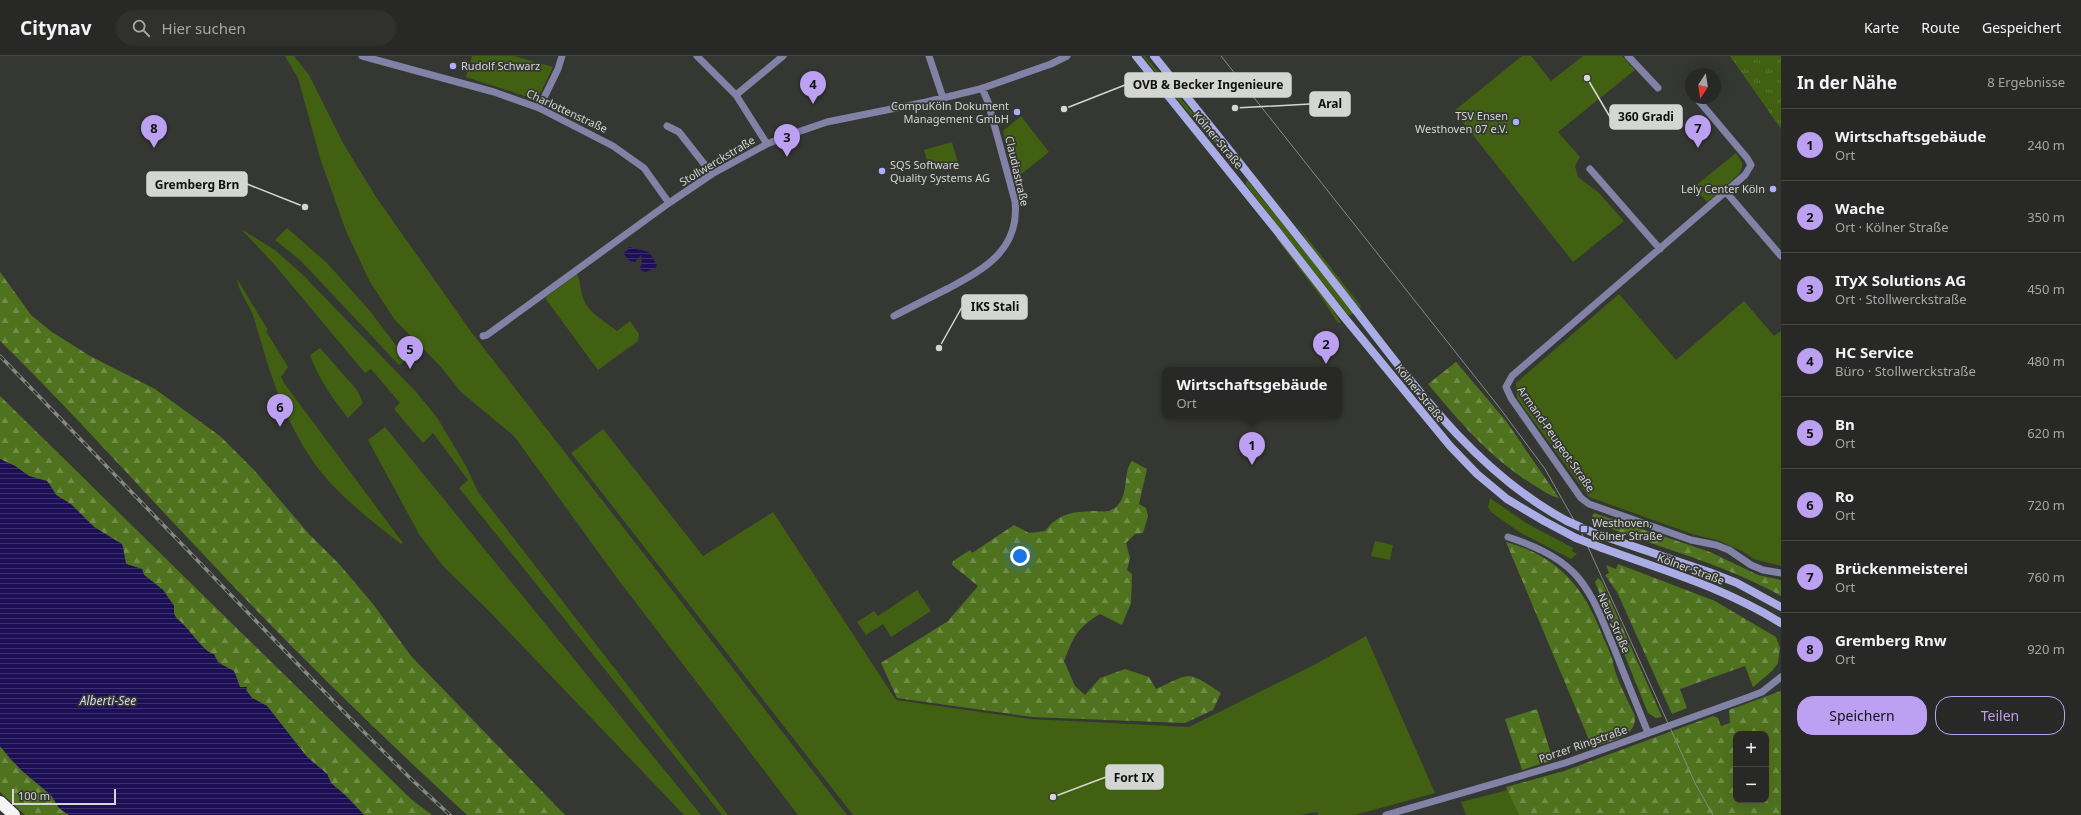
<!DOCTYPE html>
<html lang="de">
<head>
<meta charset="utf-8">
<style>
  body { margin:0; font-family:"Noto Sans",sans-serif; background:#30312e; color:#f1f3f6 }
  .controls { position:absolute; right:12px; bottom:12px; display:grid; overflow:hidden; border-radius:8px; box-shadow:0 4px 16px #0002 }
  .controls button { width:36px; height:36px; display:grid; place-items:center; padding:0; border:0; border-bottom:1px solid #444543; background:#282926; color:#f1f3f6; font:20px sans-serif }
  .compass { position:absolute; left:1685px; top:12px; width:36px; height:36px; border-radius:50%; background:#282926; box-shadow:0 4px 16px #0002; rotate:192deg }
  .scale { position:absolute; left:12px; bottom:10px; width:104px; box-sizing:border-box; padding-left:4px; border:2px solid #d4d6d3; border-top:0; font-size:11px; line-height:14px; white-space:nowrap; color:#d4d6d3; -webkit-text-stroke:3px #353733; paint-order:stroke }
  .you { position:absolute; left:1020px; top:500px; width:14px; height:14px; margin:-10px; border:3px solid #fff; border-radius:50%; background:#1a73e8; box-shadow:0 0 0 6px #1a73e833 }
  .badge { display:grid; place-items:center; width:26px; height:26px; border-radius:50%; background:#bca0f2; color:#111; font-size:13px; font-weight:700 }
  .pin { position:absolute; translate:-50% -33px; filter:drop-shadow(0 1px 2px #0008) }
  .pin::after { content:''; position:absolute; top:21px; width:14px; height:12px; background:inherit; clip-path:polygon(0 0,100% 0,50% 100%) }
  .popup { position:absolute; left:1162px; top:311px; width:180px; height:52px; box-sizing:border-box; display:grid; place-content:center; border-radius:8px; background:#282926; filter:drop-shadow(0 1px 3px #0005); font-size:13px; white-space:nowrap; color:#a5a6a7 }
  .popup b { font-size:15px; color:#f1f3f6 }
  .popup::after { content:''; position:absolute; left:50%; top:100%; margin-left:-8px; border:8px solid transparent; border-top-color:#282926 }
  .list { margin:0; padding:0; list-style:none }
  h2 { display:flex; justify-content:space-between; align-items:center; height:52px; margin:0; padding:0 16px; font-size:17px }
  h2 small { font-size:13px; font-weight:400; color:#a5a6a7 }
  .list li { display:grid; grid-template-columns:26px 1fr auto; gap:12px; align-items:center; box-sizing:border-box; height:72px; padding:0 16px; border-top:1px solid #444543 }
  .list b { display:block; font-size:15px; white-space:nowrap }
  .list p { margin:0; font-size:13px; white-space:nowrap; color:#a5a6a7 }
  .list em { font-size:13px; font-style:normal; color:#a5a6a7 }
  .actions { display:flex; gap:8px; padding:12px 16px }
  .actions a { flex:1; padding:9px 0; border:1px solid #bca0f2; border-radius:16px; text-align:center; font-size:14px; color:#bca0f2 }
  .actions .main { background:#bca0f2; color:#111 }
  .icon { flex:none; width:22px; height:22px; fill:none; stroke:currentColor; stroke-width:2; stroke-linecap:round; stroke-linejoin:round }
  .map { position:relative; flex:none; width:1781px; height:759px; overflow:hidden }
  header { display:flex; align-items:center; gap:24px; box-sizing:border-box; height:56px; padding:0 20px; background:#282926; border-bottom:1px solid #444543 }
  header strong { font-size:19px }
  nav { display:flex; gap:22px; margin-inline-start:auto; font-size:14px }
  .search { width:280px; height:36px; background:#30312e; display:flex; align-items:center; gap:10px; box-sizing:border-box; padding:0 14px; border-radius:22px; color:#a5a6a7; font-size:15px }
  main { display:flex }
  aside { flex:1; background:#282926 }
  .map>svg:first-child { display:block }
  .green { fill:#416012 }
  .forest { fill:url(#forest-firs); fill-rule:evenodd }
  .park { fill:url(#park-tufts) }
  .water { fill:url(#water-rules) }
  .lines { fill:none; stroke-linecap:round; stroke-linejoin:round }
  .minor { stroke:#8182a6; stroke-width:7 }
  .secondary { stroke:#aaade5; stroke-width:8 }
  .motorway { stroke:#f4f4f4; stroke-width:12 }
  .tram { stroke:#878985; stroke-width:1 }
  .rail-casing { stroke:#878985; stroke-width:3.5 }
  .rail { stroke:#353733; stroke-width:2; stroke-dasharray:6; stroke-linecap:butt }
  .secondary-bridge { stroke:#aaade5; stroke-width:8 }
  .poi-dot { fill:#adaffb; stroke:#353733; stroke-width:1.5 }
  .labels { text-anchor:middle; stroke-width:3.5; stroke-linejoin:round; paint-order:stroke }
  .poi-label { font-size:11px; fill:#d4d6d3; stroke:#353733; text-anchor:start }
  .street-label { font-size:11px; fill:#d4d6d3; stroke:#353733 }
  .water-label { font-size:12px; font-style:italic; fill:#d7d8ee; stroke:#353733 }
  .leader { fill:none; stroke:#d4d6d3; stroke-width:1.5 }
  .callout-dot { fill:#d4d6d3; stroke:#353733; stroke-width:1.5 }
  .callout { fill:#d4d6d3; stroke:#d4d6d3; stroke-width:1.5 }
  .callout-label { font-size:12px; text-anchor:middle; font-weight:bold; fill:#111 }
</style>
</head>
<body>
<header>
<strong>Citynav</strong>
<div class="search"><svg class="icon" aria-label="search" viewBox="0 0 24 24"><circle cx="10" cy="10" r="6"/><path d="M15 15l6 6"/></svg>Hier suchen</div>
<nav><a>Karte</a><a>Route</a><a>Gespeichert</a></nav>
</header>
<main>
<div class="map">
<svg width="1781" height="759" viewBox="0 0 1781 759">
  <defs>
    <pattern id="forest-firs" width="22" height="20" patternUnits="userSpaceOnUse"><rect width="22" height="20" fill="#4f721e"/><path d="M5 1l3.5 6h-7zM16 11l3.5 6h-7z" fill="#708c48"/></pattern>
    <pattern id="park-tufts" width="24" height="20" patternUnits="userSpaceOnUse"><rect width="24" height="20" fill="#416012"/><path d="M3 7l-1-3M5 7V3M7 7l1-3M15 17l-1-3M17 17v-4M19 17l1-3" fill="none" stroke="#5c7634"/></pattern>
    <pattern id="water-rules" width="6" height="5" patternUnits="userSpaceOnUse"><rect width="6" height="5" fill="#1d0f56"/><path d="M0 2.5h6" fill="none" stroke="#3d316d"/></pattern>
  </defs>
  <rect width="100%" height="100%" fill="#353733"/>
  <path class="green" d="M285 0H294L309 19 343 87 376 141 472 277 847 759H798L617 522 514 380 461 336 441 311 395 264 370 226 346 175 320 102 298 22Z
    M472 0H514L553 11 538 42 534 43 466 21Z
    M1143 0H1145L1225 95 1223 96 1176 42Z
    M1522 0H1531L1551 25 1583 0H1622L1635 14 1558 76 1580 101 1575 110 1578 121 1599 137 1624 165 1573 206 1454 55Z
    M1021 60 1049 96 1015 123 1003 75Z
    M952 86 958 107 930 115 924 94Z
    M1736 97 1742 106V112L1739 118 1707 146 1694 131Z
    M1256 117 1361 250 1360 252 1315 197 1299 172Z
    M1246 125H1248L1354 257 1349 260 1246 129Z
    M287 172 327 207 370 255 407 304 399 309 300 204 275 184Z
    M241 173 275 194 302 218 418 338 438 363 467 412 478 436 728 759H722L459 432 468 424 433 377 423 387 394 353 400 347 371 313 365 317 274 208Z
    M1276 182H1278L1328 246 1341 267H1338L1319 238Z
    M577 218C581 227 580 234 583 242 588 257 606 266 617 275L630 265 639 278 638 285 598 314 545 242Z
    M237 223 268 274 266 275 288 311 281 321 284 327 403 487 401 488C375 468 348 447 326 422 287 376 270 318 254 262 251 251 237 233 237 223Z
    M1619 238 1676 304 1744 245 1774 280 1781 275V510L1754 503 1742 495 1717 484 1695 479 1589 441 1517 342 1516 327Z
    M320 292 357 334 363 347 348 362C333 343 318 322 310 299Z
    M385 371 701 759H684L489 555 443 510 419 478 368 384Z
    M603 373 703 500 773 456 896 644 1031 663 1189 671 1312 610 1366 580 1435 737 1355 759H1318L1317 756 1300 759H853L571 397Z
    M1490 442 1526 467 1573 492 1572 495 1577 498 1571 503 1519 476 1491 456 1488 451Z
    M1375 485 1393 489 1390 504 1371 500Z
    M917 534 931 555 891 581 883 568 866 579 857 566 874 555 878 560Z
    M1508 734 1519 759H1466L1461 746Z"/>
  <path class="forest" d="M0 216 31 259 52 276 90 300 155 333 220 380 255 415 309 478 340 509 373 548 411 600 565 759H467C376 675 287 588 203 498 135 427 70 353 0 285Z
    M1456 306 1506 365 1559 442C1549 440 1541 433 1532 428 1490 402 1459 365 1428 328Z
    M0 340 412 744 432 759H364L346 740 331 727 327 718 307 701 267 650 252 642 246 634 247 632 240 631C237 625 238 621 233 616 225 607 220 612 214 598 204 597 188 570 177 563L174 558V550L163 534 144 519 142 513 126 508 123 490 94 471 73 452 56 439 49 427 29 420 15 410 0 403Z
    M1132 405 1147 413 1139 448 1146 452 1148 460 1143 477 1135 478 1126 487 1130 502 1127 514 1132 518 1131 547 1122 569 1100 558C1077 572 1074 580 1064 605L1075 630 1085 639 1100 622 1125 613 1149 621 1156 633C1193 616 1187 615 1221 637L1213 654 1185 667 1032 661 897 642 881 607 948 565 978 530 952 509 953 505 970 494 972 497 1014 469 1029 477 1045 475C1059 457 1072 456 1093 455 1098 455 1105 456 1109 455 1132 446 1121 417 1132 405Z
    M1594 457 1710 496 1758 519 1781 524V540C1721 506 1657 492 1594 466L1595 462 1592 460Z
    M1506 486C1556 500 1582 528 1601 576 1605 586 1611 597 1613 606 1615 621 1629 646 1635 660 1637 682 1609 685 1592 691Z
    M1618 508 1715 545 1776 581 1780 592 1778 607 1772 615 1753 631 1745 610 1680 633 1687 652 1672 658 1617 536 1605 519 1609 517 1606 509 1616 513Z
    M1598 522 1602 526 1662 661 1656 662 1648 657 1595 526Z
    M1781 635V759H1519L1506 731 1564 715 1713 660 1718 662 1721 670 1730 667 1729 654ZM1736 678H1766V744H1736Z
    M1537 653 1553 704 1522 714 1505 663Z
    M0 690 11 704 51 739 59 752 69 759H25L0 736Z"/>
  <path class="park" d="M1730 0H1781V73Z"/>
  <path class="water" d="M629 191 649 196 657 209 655 212 645 216 639 213 642 208 641 199 635 206 630 205 623 197 628 194Z
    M0 403 15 410 29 420 47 425 56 439 71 448 94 471 122 488 126 508 142 513 144 519 163 534 174 550V558L177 563C187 569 204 598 214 598L218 607 234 615 240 631H247L246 634 252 642 267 650 307 701 327 718 331 727 346 740 364 759H69L59 752 51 739 21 714 0 690Z"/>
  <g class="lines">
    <path class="minor" d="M362 0 494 36 539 52 613 90 644 112 669 147
      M697 0 736 39 767 88
      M929 0 943 42
      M1628 0 1658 32
      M736 39 783 0
      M1699 45 1747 102 1751 109 1745 119 1512 320 1506 331 1511 342 1581 442 1589 448 1691 484 1716 489 1729 494 1751 509 1763 514 1781 517
      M539 52 558 13 562 0
      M667 70 679 76 712 118
      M1590 113 1660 193
      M1726 136 1781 200
      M894 260C913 250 931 241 949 232 986 212 1020 193 1015 145L988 46 982 32
      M483 280 487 279 669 147 712 118 767 88 789 79 827 66 926 46 980 33 1051 8 1067 0
      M1508 481C1532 489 1556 499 1574 517 1594 538 1603 567 1614 592 1625 621 1637 649 1648 677
      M1386 759 1565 707 1749 641 1762 636 1781 621"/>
    <path class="secondary" d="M1136 0 1277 175 1344 261 1450 390 1477 418 1507 443 1544 465 1576 482
      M1154 0C1215 76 1276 152 1336 229 1404 315 1468 412 1567 465
      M1594 477 1709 516 1737 527 1781 551
      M1602 492C1663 514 1725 532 1781 567"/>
    <path class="motorway" d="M0 746 14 759"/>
    <path class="tram" d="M1221 0 1499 351 1545 413 1583 480 1696 729 1713 759"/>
    <defs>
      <path id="rail" d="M0 300 344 656 410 722 450 759"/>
    </defs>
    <use href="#rail" class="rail-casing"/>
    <use href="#rail" class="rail"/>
    <path class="secondary-bridge" d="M1567 465 1594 477
      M1576 482 1602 492"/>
  </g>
  <g class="poi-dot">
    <circle cx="453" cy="10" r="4"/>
    <circle cx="1017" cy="56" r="4"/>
    <circle cx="1516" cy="66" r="4"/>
    <circle cx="882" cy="115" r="4"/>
    <circle cx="1773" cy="133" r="4"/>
    <rect x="1580" y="469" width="8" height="8" rx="2"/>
  </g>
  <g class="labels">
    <g class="poi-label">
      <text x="461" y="14">Rudolf Schwarz</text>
      <text x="1009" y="54" text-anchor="end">CompuKöln Dokument<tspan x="1009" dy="13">Management GmbH</tspan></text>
      <text x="1508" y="64" text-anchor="end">TSV Ensen<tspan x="1508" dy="13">Westhoven 07 e.V.</tspan></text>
      <text x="890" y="113">SQS Software<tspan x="890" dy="13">Quality Systems AG</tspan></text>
      <text x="1765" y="137" text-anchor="end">Lely Center Köln</text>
      <text x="1592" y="471">Westhoven,<tspan x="1592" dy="13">Kölner Straße</tspan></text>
    </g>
    <g class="street-label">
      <text transform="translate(567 55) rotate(25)" y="4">Charlottenstraße</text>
      <text transform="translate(1218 84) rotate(50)" y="4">Kölner Straße</text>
      <text transform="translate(717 105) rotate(-31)" y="4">Stollwerckstraße</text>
      <text transform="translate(1017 115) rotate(77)" y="4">Claudiastraße</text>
      <text transform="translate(1420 337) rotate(51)" y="4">Kölner Straße</text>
      <text transform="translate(1556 383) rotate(55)" y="4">Armand-Peugeot-Straße</text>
      <text transform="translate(1691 513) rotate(20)" y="4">Kölner Straße</text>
      <text transform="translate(1614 567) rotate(66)" y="4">Neue Straße</text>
      <text transform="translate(1583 688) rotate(-19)" y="4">Porzer Ringstraße</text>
    </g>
    <g class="water-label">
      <text x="108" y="649">Alberti-See</text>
    </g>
  </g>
  <path class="leader" d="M1064 53L1125 29M1235 52L1310 48M1587 22L1610 61M305 151L247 128M939 292L962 251M1053 741L1106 721"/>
  <g class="callout-dot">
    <circle cx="1064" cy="53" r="4"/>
    <circle cx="1235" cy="52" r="4"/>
    <circle cx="1587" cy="22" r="4"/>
    <circle cx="305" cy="151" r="4"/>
    <circle cx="939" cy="292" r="4"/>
    <circle cx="1053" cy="741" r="4"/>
  </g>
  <g class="callout">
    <rect x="1125" y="17" width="166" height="24" rx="4"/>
    <rect x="1310" y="36" width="40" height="24" rx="4"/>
    <rect x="1610" y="49" width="72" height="24" rx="4"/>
    <rect x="147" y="116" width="100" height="24" rx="4"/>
    <rect x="962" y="239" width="65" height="24" rx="4"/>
    <rect x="1106" y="709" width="57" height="24" rx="4"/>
  </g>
  <g class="callout-label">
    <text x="1208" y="33">OVB &amp; Becker Ingenieure</text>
    <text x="1330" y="52">Aral</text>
    <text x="1646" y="65">360 Gradi</text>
    <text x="197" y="133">Gremberg Brn</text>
    <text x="995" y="255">IKS Stali</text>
    <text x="1134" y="726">Fort IX</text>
  </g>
</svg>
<div class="controls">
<button>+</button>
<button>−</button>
</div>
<svg class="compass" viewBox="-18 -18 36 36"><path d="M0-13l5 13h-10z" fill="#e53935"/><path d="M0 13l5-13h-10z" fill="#a5a6a7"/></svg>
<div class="scale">100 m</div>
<div class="you"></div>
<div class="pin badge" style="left:1252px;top:409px">1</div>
<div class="popup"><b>Wirtschaftsgebäude</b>Ort</div>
<div class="pin badge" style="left:1326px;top:308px">2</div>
<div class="pin badge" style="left:787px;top:101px">3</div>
<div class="pin badge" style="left:813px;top:48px">4</div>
<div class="pin badge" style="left:410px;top:313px">5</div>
<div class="pin badge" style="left:280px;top:371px">6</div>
<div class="pin badge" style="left:1698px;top:92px">7</div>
<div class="pin badge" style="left:154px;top:92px">8</div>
</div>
<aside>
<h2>In der Nähe<small>8 Ergebnisse</small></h2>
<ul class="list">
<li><span class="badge">1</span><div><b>Wirtschaftsgebäude</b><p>Ort</p></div><em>240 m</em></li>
<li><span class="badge">2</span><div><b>Wache</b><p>Ort · Kölner Straße</p></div><em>350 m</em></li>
<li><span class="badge">3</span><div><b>ITyX Solutions AG</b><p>Ort · Stollwerckstraße</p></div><em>450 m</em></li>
<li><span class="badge">4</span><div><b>HC Service</b><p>Büro · Stollwerckstraße</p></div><em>480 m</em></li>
<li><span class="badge">5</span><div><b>Bn</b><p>Ort</p></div><em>620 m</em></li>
<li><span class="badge">6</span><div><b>Ro</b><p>Ort</p></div><em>720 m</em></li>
<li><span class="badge">7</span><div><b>Brückenmeisterei</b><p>Ort</p></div><em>760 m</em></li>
<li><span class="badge">8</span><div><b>Gremberg Rnw</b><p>Ort</p></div><em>920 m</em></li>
</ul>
<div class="actions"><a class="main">Speichern</a><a>Teilen</a></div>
</aside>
</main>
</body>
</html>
